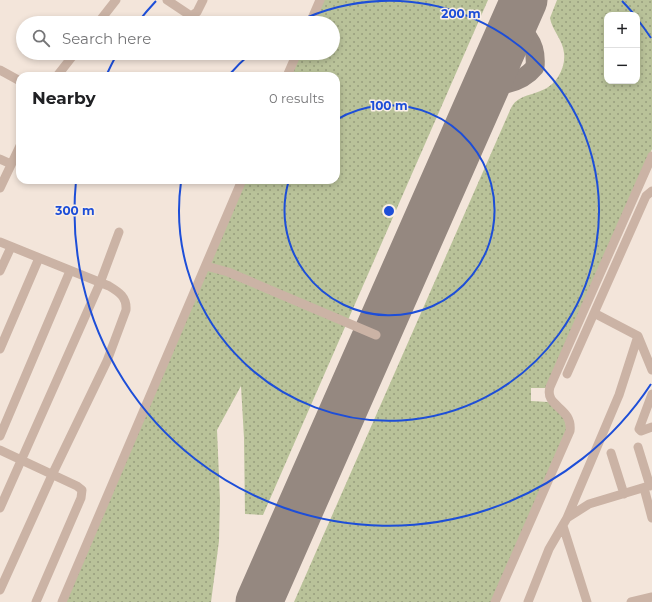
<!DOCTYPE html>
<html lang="en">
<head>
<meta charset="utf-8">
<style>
  body { margin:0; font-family:Montserrat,sans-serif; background:#f6f6f6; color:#202124 }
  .controls { position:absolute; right:12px; top:12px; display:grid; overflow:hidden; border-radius:8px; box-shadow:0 2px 6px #0003 }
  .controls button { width:36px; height:36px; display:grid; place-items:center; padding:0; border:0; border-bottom:1px solid #e0e0e0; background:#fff; color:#202124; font:20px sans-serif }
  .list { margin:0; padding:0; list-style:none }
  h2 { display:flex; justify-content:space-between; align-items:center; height:52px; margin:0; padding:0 16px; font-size:17px }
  h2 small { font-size:13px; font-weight:400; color:#757577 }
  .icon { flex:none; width:22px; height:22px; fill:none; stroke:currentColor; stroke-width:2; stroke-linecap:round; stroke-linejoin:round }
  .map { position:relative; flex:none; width:652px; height:602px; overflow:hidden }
  .search { position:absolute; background:#fff; box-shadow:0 2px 6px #0003; left:16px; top:16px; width:324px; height:44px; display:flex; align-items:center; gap:10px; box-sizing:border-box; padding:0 14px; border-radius:22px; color:#757577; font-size:15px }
  .panel { position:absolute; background:#fff; box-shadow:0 2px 6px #0003; left:16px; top:72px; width:324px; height:112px; border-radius:12px }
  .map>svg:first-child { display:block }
  .grass { fill:url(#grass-dots); fill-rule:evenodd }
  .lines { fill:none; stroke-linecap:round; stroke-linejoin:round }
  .taxiway { stroke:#958880; stroke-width:19 }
  .runway { stroke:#958880; stroke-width:47 }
  .minor { stroke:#cbb3a5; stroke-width:9 }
  .ring { fill:none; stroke:#1d4ed8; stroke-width:2 }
  .centre { fill:#1d4ed8; stroke:#faefe6; stroke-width:2 }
  .ring-label { font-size:12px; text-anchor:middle; font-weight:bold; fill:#1d4ed8; stroke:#faefe6; stroke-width:3; stroke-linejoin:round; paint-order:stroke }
</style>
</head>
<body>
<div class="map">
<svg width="652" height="602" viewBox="0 0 652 602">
  <defs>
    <pattern id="grass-dots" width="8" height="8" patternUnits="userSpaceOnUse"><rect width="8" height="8" fill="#b9c299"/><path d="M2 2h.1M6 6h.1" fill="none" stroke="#979e7d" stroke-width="1.8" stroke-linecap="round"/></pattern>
  </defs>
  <rect width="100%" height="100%" fill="#f3e5da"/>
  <path class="grass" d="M322 0H488L348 320 211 265 210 262 245 180H336V76H289L295 62 304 53H333V23H312Z
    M557 0H652V149L547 388H531V401L548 402 563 415 567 428 492 602H294L511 108C520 90 545 98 558 77 563 69 565 61 564 53 563 40 552 30 550 18ZM607 15H637V81H607Z
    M207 271H216L345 326V327L263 515 245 514 244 438 241 386 217 430 220 500 219 541 211 602H65Z"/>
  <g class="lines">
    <path class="taxiway" d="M503 28C527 26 537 45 535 67 526 78 514 83 501 85 494 86 490 85 485 90L488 80 494 38 498 33Z"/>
    <path class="runway" d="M259 602 524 0"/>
    <path class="minor" d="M167 0 191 16 197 12 203 0
      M98 23 116 0
      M310 23 320 0
      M0 70 20 81
      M57 76 75 53
      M287 76 297 53
      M0 159 11 164
      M0 188 20 146
      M0 242 109 286C119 292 127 297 126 310L107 361 52 475 0 590
      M206 266 228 272 376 335
      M0 271 11 247
      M594 313 638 336 652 370
      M0 349 39 258
      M567 374 646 196 652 191
      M652 394 639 429 641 431 652 427
      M0 436 70 271
      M638 447 650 486
      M0 450 77 486 82 490 81 498 36 602
      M611 453 624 494
      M644 488 652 518
      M0 508 100 283 119 232
      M567 518 619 395 638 336
      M563 526 587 602
      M62 602 242 180
      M495 602 570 431C573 407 544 407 550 387L652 156
      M528 602 549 549 567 518 589 504 652 485
      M631 602 652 597"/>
  </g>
  <g class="ring">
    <path d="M336 120A105 105 0 1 1 289 180"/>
    <path d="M229 75A210 210 0 0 1 250 54M297 22A210 210 0 1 1 181 182"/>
    <path d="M651 384A314 314 0 0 1 76 181M106 76A314 314 0 0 1 117 54M138 22A314 314 0 0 1 156 1M622 1A314 314 0 0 1 633 13M638 20A314 314 0 0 1 651 38"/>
  </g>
  <circle cx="389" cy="211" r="6" class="centre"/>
  <g class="ring-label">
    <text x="461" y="18">200 m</text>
    <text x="389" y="110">100 m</text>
    <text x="75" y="215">300 m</text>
  </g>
</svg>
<div class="controls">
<button>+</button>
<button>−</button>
</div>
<div class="search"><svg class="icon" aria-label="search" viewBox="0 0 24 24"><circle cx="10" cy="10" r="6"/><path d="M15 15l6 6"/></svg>Search here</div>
<section class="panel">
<h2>Nearby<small>0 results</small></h2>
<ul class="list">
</ul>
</section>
</div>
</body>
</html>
